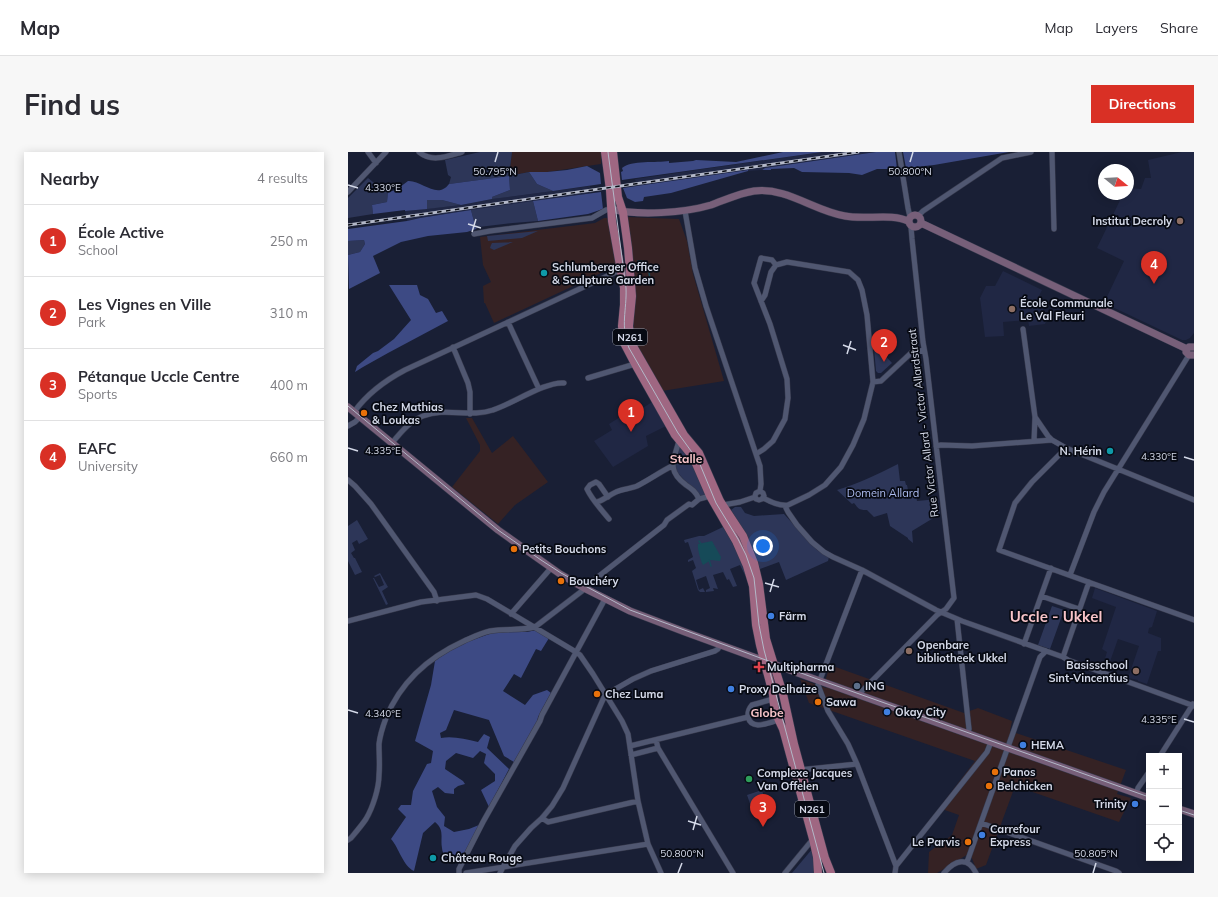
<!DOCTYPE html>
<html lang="en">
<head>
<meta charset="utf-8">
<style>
  body { margin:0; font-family:Mulish,sans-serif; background:#f7f7f7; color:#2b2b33 }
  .controls { position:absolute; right:12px; bottom:12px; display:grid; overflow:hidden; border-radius:0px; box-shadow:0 2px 10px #0003 }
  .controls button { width:36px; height:36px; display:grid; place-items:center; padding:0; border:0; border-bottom:1px solid #e1e1e2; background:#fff; color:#2b2b33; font:20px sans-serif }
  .compass { position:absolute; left:750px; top:12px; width:36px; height:36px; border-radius:50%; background:#fff; box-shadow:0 2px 10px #0003; rotate:108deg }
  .you { position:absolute; left:415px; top:394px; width:14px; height:14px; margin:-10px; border:3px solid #fff; border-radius:50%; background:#1a73e8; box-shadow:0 0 0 6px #1a73e833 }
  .badge { display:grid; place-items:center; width:26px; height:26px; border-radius:50%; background:#d93025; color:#fff; font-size:13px; font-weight:700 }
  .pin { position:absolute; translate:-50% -33px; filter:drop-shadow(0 1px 2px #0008) }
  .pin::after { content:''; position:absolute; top:21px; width:14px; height:12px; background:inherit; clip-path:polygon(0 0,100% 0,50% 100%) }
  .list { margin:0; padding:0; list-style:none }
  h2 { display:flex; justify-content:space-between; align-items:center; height:52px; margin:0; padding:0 16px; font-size:17px }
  h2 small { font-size:13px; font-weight:400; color:#7c7c81 }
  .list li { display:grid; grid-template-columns:26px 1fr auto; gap:12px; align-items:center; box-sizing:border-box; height:72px; padding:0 16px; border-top:1px solid #e1e1e2 }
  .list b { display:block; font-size:15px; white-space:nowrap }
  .list p { margin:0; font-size:13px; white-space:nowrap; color:#7c7c81 }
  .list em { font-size:13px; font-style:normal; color:#7c7c81 }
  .icon { flex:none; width:22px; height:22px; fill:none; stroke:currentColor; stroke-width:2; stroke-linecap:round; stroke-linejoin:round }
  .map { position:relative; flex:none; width:846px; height:721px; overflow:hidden; border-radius:0px }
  header { display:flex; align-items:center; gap:24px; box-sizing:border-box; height:56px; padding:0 20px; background:#fff; border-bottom:1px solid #e1e1e2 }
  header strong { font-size:19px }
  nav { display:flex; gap:22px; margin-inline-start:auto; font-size:14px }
  .intro { display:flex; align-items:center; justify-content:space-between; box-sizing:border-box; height:96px; padding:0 24px }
  h1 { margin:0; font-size:28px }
  .button { padding:10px 18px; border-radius:0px; background:#d93025; color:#fff; font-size:14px; font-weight:700 }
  main { display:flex; gap:24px; padding:0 24px }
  aside { flex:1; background:#fff; border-radius:0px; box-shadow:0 2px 10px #0003 }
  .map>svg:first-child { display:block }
  .commercial { fill:#352224 }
  .built { fill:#202744 }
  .green { fill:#2d3658 }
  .forest { fill:#3d4a84 }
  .water { fill:#164a58 }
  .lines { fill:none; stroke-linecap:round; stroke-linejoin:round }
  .stream { stroke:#164a58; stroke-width:1.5 }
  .street-casing { stroke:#373a4d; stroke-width:6 }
  .secondary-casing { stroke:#373a4d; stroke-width:8 }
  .primary-casing { stroke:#373a4d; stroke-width:9 }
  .street { stroke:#505771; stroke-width:5 }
  .secondary { stroke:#775f79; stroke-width:7 }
  .primary { stroke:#9f6782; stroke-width:8 }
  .tram { stroke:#b3b8c8; stroke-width:1 }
  .rail-casing { stroke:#b3b8c8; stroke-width:3 }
  .rail { stroke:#070a13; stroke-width:1.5; stroke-dasharray:4.5; stroke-linecap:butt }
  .ticks { fill:none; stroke:#d4d9e8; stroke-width:1.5 }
  .education-dot { fill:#8d6e63; stroke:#070a13; stroke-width:1.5 }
  .culture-dot { fill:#0f9aa8; stroke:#070a13; stroke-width:1.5 }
  .food-dot { fill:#e8710a; stroke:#070a13; stroke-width:1.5 }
  .shop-dot { fill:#3f7fe0; stroke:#070a13; stroke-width:1.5 }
  .health-dot { fill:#e0444e; stroke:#070a13; stroke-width:1.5 }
  .service-dot { fill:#5c6f8a; stroke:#070a13; stroke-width:1.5 }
  .leisure-dot { fill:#2e9e5b; stroke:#070a13; stroke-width:1.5 }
  .labels { text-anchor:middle; stroke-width:3.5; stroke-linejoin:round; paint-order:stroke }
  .shield { fill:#070a13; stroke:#969ba8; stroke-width:1 }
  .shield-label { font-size:10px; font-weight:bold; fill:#d4d9e8 }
  .poi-label { font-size:11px; font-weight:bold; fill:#d4d9e8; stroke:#070a13; text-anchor:start }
  .street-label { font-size:11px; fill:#d4d9e8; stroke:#070a13 }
  .park-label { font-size:11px; fill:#adbcf0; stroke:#070a13 }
  .neighbourhood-label { font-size:12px; font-weight:bold; fill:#f8c4c8; stroke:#070a13 }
  .district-label { font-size:15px; font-weight:bold; fill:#f8c4c8; stroke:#070a13 }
  .ticks-label { font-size:10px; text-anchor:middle; fill:#d4d9e8; stroke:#070a13; stroke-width:3.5; stroke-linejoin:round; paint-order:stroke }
</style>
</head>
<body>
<header>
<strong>Map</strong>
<nav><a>Map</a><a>Layers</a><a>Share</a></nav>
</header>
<div class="intro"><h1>Find us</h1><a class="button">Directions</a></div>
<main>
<aside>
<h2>Nearby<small>4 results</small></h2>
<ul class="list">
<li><span class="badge">1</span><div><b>École Active</b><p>School</p></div><em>250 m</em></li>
<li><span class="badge">2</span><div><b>Les Vignes en Ville</b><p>Park</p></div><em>310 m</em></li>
<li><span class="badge">3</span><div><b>Pétanque Uccle Centre</b><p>Sports</p></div><em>400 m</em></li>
<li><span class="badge">4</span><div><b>EAFC</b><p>University</p></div><em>660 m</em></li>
</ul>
</aside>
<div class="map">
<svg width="846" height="721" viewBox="0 0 846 721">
  <rect width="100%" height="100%" fill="#191f35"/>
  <path class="commercial" d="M164 0H253V12L199 20H181L161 24Z
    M279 65 331 67 339 89 345 122 376 229 314 239 294 205 285 183 287 149 285 113Z
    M256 66H260L268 114 146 171 137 151H136L135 134 143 130 135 113 132 85 247 71Z
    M118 266H124L144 301 165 284 200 330 167 353 150 372 104 335 132 299V293Z
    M482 513 616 561 630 556 664 569 662 579 778 618 769 642 783 646 771 670 667 634 638 713 628 717 622 701 589 721H580L581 700 604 683 611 663 591 656 627 609 461 551 452 527 478 536V526Z"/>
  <path class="built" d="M474 0H528L417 16 414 18 400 19 399 18 289 34 287 27Z
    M834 0H846V181L842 186 838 188H834L756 151 776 109 749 96 775 42H780V36L793 37 797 26H803L800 8Z
    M242 34 243 41 72 66 59 69 57 59 113 53 144 47Z
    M655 119 694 138 689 148 700 165 697 172 681 174 680 168 655 170 656 184 637 185 632 146 638 134H647Z
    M304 250 318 274 298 284 300 294 265 315 246 289 264 278 261 272 280 260 284 265V263Z
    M747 436 809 459 804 475 801 476 800 481 813 486V499H810L799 532 790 529V528L780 526 791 494 770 487 759 518 754 516 759 500 754 497 768 455 744 446Z"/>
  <path class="green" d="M132 0H164L161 24 181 20 189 32 205 39 144 47V45L162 38 161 24 101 32 103 25 100 23 97 8Z
    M20 26 35 38 40 40 39 50 24 53 25 62 0 66V46Z
    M79 48H94L113 53 79 57Z
    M185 49 190 69 165 71 131 75 128 77 123 58Z
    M190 79 174 86 140 89 139 84Z
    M16 88 17 92 12 100 0 103V89Z
    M165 90 146 98 142 96 143 93 144 91Z
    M526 196H530L544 211 533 221H530L528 219Z
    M331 294 344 306 357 341V343L352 344 348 338 337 329 329 320 327 312Z
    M550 312 552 329H557L558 333H559L561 343 568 342 569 349 590 347 592 362 564 379 565 391 560 387V386L542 374 539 361 526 365 519 358C510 358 511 357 506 351L504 352 489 338C510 332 530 322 550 312Z
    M387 355H393L397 361 406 364 436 362 469 398 481 405 480 409 438 428 431 410 412 417C406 395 394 377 383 358Z
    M9 368 20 387 11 392 9 388 4 391 7 398 3 401 6 406H7L14 420 7 423 0 409V374Z
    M375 375C385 391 394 409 399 427L392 413 382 417 389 434 385 435 381 427 379 428 375 420 365 423 370 437 365 436 366 439 358 440V438L362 436 358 424 348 428 351 438 355 436 357 440H352L350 438 344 419 348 416 345 408 340 410V408L345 405 340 390 337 391 336 388 351 384H356Z
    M32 421 40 435 34 439 40 452 38 453 25 426H26L31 435 36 433 32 423 27 425 26 424Z
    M704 454 716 458 702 497 690 493Z
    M414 638 420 659 406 663 399 643Z
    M465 696 468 721H444Z"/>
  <path class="forest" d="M435 0H474L274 28 273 20 275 19 274 16C283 8 309 11 321 9V11L345 9 348 8 388 10Z
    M528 0H547L549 17H529L514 23 501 21 454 20 446 16 423 17V18H414L417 16Z
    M555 0H661L586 13 558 16Z
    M239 14 252 21 253 32 205 39 189 32 181 20H199L219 18Z
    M400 18V19L323 41 296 45 295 49 287 50 279 46 275 36Z
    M161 24 162 38 144 45V47L113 53 94 48H79V57L57 59V58L25 62 24 53 39 50 40 40 48 38 60 29C74 28 89 48 101 32Z
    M253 40 255 57 240 62 190 69 185 49Z
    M123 58 128 77 119 80 80 84 53 90 25 104 32 121 1 137 0 103 12 100 17 92 16 88 0 89V77L59 69 72 66Z
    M41 133H69L72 143 80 147 88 161 94 159 100 169 40 201 15 215 7 220 9 214 25 201 30 199 46 187 63 168Z
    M188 478 201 486 193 499 188 497 173 526 166 522 155 539 177 553 185 543 199 538 203 541 190 565 189 571 166 610 156 604 141 568 106 558 98 578 92 581 93 586C105 584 117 587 130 590L136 582 142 585 139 596 161 617 141 655 133 638 147 629V622L136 611 138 602 132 599 125 606 108 601 98 609 97 617 115 629 117 632 110 634 106 637V642L97 641 90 635 84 639 89 655 97 665 96 674 106 680 121 677 131 673 111 712 98 706C96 703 94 699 94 696 92 686 97 678 87 670L75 681 66 719C55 714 51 696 43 687L58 665 50 657 53 653H63L65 639 79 612 83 611 85 599 67 589 83 533 87 509 92 503 113 492 144 481 160 479 179 480Z"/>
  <path class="water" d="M364 389 373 405 372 409 363 408 355 413C353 410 349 396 350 392Z"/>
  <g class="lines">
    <path class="stream" d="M290 109H293V111
      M293 113 294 119 301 118
      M301 121 302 126
      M302 129V131
      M351 389 353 392
      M361 408 363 414"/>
    <defs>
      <path id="street" d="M20 0 28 11
        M71 0C84 11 100 4 114 0
        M551 0 560 56 562 65
        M704 0 706 77
        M0 40 38 0
        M337 59 347 116 358 154 412 314 413 332 412 339 408 341 407 344 408 347 411 348 414 347 416 344 415 341 412 339
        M570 64 575 59 654 6 683 0
        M126 82 142 79 244 66 258 58 263 57
        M413 149 417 143 423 120 428 113
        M160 170 191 237
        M675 177 687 265
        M105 195 120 231 122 240V262
        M240 226 287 212
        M525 230 533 229 563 201 576 198
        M6 260C19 242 38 228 57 218L268 120 274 119 281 124
        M0 274 7 270 12 265
        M331 289C325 309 319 319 338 333 344 337 348 340 351 347
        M686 289 687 265 700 284 704 288
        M44 291C53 280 62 269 75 264 98 255 122 266 145 258 164 252 198 229 216 231
        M588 294 593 293 624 294 704 288 718 296 846 348
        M718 296 684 330 667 351 651 398 846 468
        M408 302 416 297 425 289 437 267 440 246 439 227 422 172 406 131 413 106 424 108 428 113 439 110 501 120 510 128 514 138 519 163 525 230 516 267 505 293 493 315 477 333 461 343 440 353C431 354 423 350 415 346
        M0 328 7 334 23 352 86 440 89 449
        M260 345 251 332 248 330 242 333 239 337C244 348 253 357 261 367
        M249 350C256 348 261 343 268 340 274 337 282 337 289 334 301 328 312 320 324 314
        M375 353 392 350 407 345
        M437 354 440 360 449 373 464 390 476 400 485 405 514 418 588 458 614 469 715 505 720 508 846 554
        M514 418 470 533 480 559 500 592 509 612 548 714 547 721
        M722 423 746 360 756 340 841 203
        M693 444 731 457
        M163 462 203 416
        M609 467 621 577 620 581
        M0 469 73 450 128 443 139 447 228 500 232 503 245 522 274 569 280 582 290 649 300 692 313 721
        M676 492 703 416
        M715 505 741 430
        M512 543 514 539 589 463 598 457 606 446 578 207 575 190 564 87 563 75
        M425 547 404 553C398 560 398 572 410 573 416 573 424 570 430 568
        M308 588 310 596 385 721
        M282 594 400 565
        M283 603 310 596
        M812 604 845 552
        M451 618 509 612
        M788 642 790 636 801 620
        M194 666 200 670 290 649
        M633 671 768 719 771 721
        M0 688 3 686C8 680 14 673 18 667 25 655 31 636 31 623 32 613 31 603 31 592 32 583 35 574 38 566 53 529 81 505 116 489 125 485 133 481 142 479 157 476 172 479 187 475L234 439 237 435 316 373 319 368 341 352 344 353 351 347 362 344
        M619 710 692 505 698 499
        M548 714 639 600 643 590
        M111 721V717L135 670 192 569 194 563 257 447
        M118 721 300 692
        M152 721 159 708 167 694 183 676 194 666 204 654 215 636 257 543 285 527 303 519 367 499 370 497 372 493
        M437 721 465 687
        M596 721C607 708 620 704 628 721"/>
      <path id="secondary" d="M263 57C290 64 336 61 363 53 377 48 392 41 406 39 439 35 466 59 497 64 516 68 544 61 560 69
        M561 69a6 6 0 1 1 12 0a6 6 0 1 1-12 0Z
        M573 71 839 197
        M839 197 838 200 841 203H846
        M839 197 841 195H846
        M0 255 150 378 212 422 236 436 282 459 337 480 472 529 801 646
        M831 657 846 662"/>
      <path id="primary" d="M257 0 262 38 264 69 276 136V153L274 174 276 191 287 212 327 283 345 305 362 344 388 389 399 414 405 434 408 473 412 493 425 542C425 554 429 566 435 577L465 687 469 705 470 721
        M265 0 270 45 275 60 280 96 284 144 281 174 282 184 285 194 336 283 351 301 372 349 395 384 406 411 411 432 418 487 435 542 446 592 477 706 483 721"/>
    </defs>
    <use href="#street" class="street-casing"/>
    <use href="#secondary" class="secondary-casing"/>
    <use href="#primary" class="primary-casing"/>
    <use href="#street" class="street"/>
    <use href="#secondary" class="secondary"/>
    <use href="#primary" class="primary"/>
    <path class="tram" d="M260 0 278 136C279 158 272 174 281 196L330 281 351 310 368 351 390 387 398 403 406 426 411 473 416 498 476 721
      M0 254 150 378 193 408 213 421 282 458 472 528 801 645
      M831 658 846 663"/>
    <defs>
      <path id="rail" d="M0 73 510 0"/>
    </defs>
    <use href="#rail" class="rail-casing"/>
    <use href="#rail" class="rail"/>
  </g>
  <path class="ticks" d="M147 10 150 0M562 10 565 0M0 33 10 36M120 72 133 76M124 80 128 67M495 193 508 198M499 202 503 189M0 296 10 299M836 305 846 308M417 431 431 435M422 440 426 427M0 558 10 561M836 567 846 570M340 669 353 673M345 678 349 664M330 721 334 711M745 721 748 711"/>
  <g class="education-dot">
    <circle cx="832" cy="69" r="4"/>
    <circle cx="664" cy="157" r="4"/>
    <circle cx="561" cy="499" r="4"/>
    <circle cx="788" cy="519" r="4"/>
  </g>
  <g class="culture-dot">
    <circle cx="196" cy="121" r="4"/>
    <circle cx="762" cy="299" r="4"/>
    <circle cx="85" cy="706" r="4"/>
  </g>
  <g class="food-dot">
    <circle cx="16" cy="261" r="4"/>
    <circle cx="166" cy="397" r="4"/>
    <circle cx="213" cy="429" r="4"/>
    <circle cx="249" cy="542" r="4"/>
    <circle cx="470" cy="550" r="4"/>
    <circle cx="647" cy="620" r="4"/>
    <circle cx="641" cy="634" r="4"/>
    <circle cx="620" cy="690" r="4"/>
  </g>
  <g class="shop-dot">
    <circle cx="423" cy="464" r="4"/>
    <circle cx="383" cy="537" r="4"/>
    <circle cx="539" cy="560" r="4"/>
    <circle cx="675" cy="593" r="4"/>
    <circle cx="787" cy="652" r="4"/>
    <circle cx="634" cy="683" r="4"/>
  </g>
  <path class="health-dot" d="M409 509h4v4h4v4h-4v4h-4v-4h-4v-4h4z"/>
  <circle class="service-dot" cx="509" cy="534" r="4"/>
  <circle class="leisure-dot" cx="401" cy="627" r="4"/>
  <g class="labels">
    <g class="shield">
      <rect x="265" y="177" width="34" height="16" rx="3"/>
      <rect x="447" y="649" width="34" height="16" rx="3"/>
    </g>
    <g class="shield-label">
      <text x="282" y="189">N261</text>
      <text x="464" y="661">N261</text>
    </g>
    <g class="poi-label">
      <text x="824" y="73" text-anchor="end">Institut Decroly</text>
      <text x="204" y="119">Schlumberger Office<tspan x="204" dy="13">&amp; Sculpture Garden</tspan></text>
      <text x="672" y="155">École Communale<tspan x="672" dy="13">Le Val Fleuri</tspan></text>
      <text x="24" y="259">Chez Mathias<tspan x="24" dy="13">&amp; Loukas</tspan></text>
      <text x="754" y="303" text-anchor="end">N. Hérin</text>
      <text x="174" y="401">Petits Bouchons</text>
      <text x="221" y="433">Bouchéry</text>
      <text x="431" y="468">Färm</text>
      <text x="569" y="497">Openbare<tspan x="569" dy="13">bibliotheek Ukkel</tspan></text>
      <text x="780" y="517" text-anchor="end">Basisschool<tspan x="780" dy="13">Sint-Vincentius</tspan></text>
      <text x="419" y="519">Multipharma</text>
      <text x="517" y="538">ING</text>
      <text x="391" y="541">Proxy Delhaize</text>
      <text x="257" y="546">Chez Luma</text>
      <text x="478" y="554">Sawa</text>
      <text x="547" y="564">Okay City</text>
      <text x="683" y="597">HEMA</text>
      <text x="655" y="624">Panos</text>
      <text x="409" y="625">Complexe Jacques<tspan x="409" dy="13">Van Offelen</tspan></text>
      <text x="649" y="638">Belchicken</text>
      <text x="779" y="656" text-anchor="end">Trinity</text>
      <text x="642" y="681">Carrefour<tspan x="642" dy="13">Express</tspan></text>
      <text x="612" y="694" text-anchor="end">Le Parvis</text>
      <text x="93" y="710">Château Rouge</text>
    </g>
    <g class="street-label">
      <text transform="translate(575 271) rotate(-97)" y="4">Rue Victor Allard - Victor Allardstraat</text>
    </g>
    <g class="park-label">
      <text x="535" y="345">Domein Allard</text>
    </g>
    <g class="neighbourhood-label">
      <text x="338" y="311">Stalle</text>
      <text x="419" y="565">Globe</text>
    </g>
    <g class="district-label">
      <text x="708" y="470">Uccle - Ukkel</text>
    </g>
  </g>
  <g class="ticks-label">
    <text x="147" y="23">50.795°N</text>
    <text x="562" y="23">50.800°N</text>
    <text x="35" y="39">4.330°E</text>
    <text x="35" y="302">4.335°E</text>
    <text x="811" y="308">4.330°E</text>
    <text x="35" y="565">4.340°E</text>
    <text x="811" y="571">4.335°E</text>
    <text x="334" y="705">50.800°N</text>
    <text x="748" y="705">50.805°N</text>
  </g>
</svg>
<div class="controls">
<button>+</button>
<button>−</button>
<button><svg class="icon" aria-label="locate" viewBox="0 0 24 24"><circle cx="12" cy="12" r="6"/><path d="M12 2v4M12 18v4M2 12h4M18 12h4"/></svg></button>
</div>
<svg class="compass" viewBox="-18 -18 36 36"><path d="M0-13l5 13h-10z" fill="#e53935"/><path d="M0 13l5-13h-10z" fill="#7c7c81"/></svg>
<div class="you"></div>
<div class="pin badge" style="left:283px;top:280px">1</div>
<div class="pin badge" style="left:536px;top:210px">2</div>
<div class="pin badge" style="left:415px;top:675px">3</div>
<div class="pin badge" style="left:806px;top:132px">4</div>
</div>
</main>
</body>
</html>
